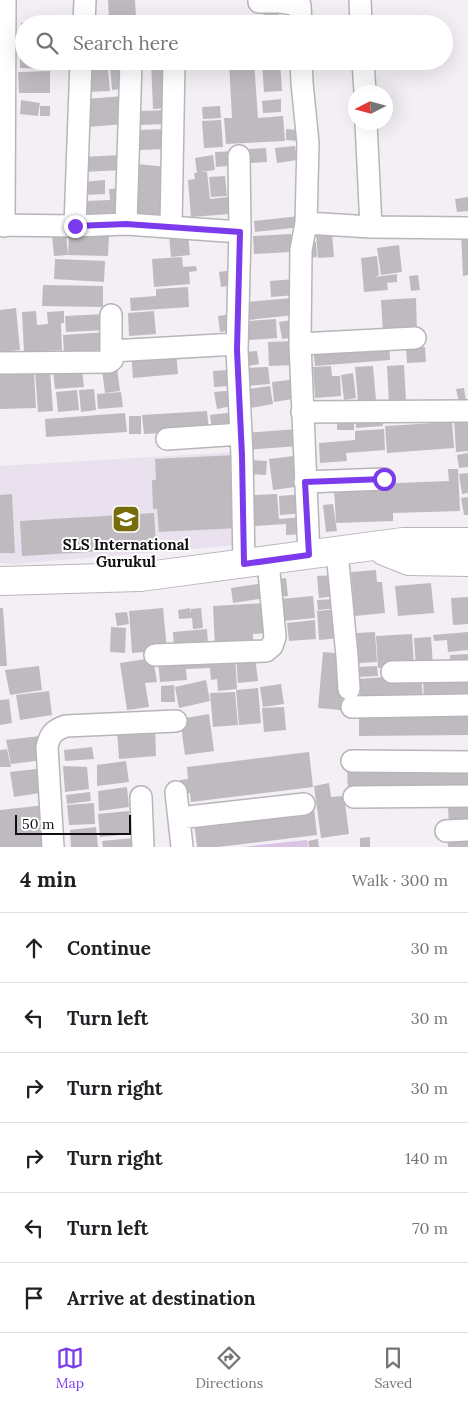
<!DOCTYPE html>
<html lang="en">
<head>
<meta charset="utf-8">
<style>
  body { margin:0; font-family:Lora,serif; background:#f2f2f2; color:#202124 }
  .compass { position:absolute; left:348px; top:85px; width:45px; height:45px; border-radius:50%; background:#fff; box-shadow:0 5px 20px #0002; rotate:264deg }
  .scale { position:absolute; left:15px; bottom:12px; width:116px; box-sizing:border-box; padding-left:5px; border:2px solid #110f11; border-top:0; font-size:14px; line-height:18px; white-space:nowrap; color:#110f11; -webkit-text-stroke:4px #fffeff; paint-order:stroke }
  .stop { position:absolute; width:15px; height:15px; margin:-11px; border:4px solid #7c3aed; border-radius:50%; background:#fff }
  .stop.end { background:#7c3aed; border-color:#fff; box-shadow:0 1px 5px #0008 }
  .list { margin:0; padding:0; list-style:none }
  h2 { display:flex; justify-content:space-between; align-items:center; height:65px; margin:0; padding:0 20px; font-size:21px }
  h2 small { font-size:16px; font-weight:400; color:#757577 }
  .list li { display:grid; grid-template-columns:32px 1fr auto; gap:15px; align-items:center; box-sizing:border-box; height:70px; padding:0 20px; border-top:1px solid #e0e0e0 }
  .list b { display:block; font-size:19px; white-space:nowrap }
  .list em { font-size:16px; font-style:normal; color:#757577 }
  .icon { flex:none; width:28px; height:28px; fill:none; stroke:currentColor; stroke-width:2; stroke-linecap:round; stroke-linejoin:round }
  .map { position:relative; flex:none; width:468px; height:847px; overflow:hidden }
  .search { position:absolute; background:#fff; box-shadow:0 5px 20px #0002; left:15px; right:15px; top:15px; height:55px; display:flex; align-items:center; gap:12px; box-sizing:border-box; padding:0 18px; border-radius:28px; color:#757577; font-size:19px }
  .sheet { height:485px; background:#fff }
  nav { display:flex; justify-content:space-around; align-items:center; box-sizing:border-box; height:70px; border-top:1px solid #e0e0e0; background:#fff; font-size:14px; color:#757577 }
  nav a { display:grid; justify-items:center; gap:2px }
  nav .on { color:#7c3aed }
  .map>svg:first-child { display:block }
  .built { fill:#e9e1ed }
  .green { fill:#dac3e6 }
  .building { fill:#bebac0 }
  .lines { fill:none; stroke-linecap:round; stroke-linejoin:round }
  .minor-casing { stroke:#b8b5ba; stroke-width:24 }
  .major-casing { stroke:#b8b5ba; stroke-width:30 }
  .minor { stroke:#fff; stroke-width:21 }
  .major { stroke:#fff; stroke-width:28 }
  .route { stroke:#7c3aed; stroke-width:6 }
  .labels { text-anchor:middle; stroke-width:4; stroke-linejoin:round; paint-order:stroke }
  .poi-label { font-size:15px; font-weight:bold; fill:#110f11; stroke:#fffeff }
</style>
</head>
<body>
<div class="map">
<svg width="468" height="847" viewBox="0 0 468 847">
  <rect width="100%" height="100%" fill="#f3eff5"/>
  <path class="built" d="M237 452 240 545 15 564 0 563V466Z"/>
  <path class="green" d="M307 840 308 847H241Z"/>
  <path class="building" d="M108 0H135L136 18 109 20Z
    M278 6 279 24H264L263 7Z
    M181 15V24H143V18Z
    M48 20V24H24V44H22L21 23Z
    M20 49 24 50V61H51V69L20 68Z
    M151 61H170L171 108 153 109Z
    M229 61H254L258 118 283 116 285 141 226 144 224 118H232Z
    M262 61H280L282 91 264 92Z
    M121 66 123 89 112 90 110 67Z
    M108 69 110 91 87 92 86 70Z
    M50 71V93H19L18 72Z
    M124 96 125 124 88 127 86 99Z
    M281 99V112L263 113 262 101Z
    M21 100 40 103 38 116 20 114Z
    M40 106H50V116H40Z
    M220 106 221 118 203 119 202 107Z
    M169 110V124L139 125V111Z
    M221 120 223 147 204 148 202 121Z
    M165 129 167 149 140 150 139 130Z
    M286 129 299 130V141L286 140Z
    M295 146 297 160 277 163 275 148Z
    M266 148 267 162 250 163 249 149Z
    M237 151 238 165 216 167 215 152Z
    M122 155 123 170 83 172 82 157Z
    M213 155 215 170 201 172H207L210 199 228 197 230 214 191 217 188 180 195 179 194 173H197L195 158Z
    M137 164 168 167 165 215 133 213Z
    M225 176 227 196 211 197 209 177Z
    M105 180V194L83 195V182Z
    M123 188 124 215 85 216V201L110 200 109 189Z
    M468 197V211L457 212 455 199Z
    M300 216 302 227 255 232 254 221Z
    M461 232H468V275L463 276Z
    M69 233 109 235 108 256 68 255Z
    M332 233 334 257 318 258 316 234Z
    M66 234 68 255 54 256 52 235Z
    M188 234 190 255 171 257 169 235Z
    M291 234 292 252 254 254 253 236Z
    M308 242H316L317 257 308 258Z
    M399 245 402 272 381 275 377 248Z
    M377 256 379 275 375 277 397 274V282L387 283 388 290 364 292 361 258Z
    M182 257 183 267 196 266 197 271 189 272 190 284 154 287 152 259Z
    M55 259 105 261 104 282 54 279Z
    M233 270 235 285 221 287 219 272Z
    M418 275 420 290 411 291 409 276Z
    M295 279 296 295 271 297 270 281Z
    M43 285 103 286V307L42 306Z
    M188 287 189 307 131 311 130 298 156 296V289Z
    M293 298 295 315 248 320 246 302Z
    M416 298 417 331 383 333 381 300Z
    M16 308 20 350 0 352V310Z
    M36 311 37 325 48 324 47 312 64 311V323H61L62 350 24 352 22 312Z
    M154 311 156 334 129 336 128 313Z
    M106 314 107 330 66 332 65 316Z
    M231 314 233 330 220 332 218 316Z
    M276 319 277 338 249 340 247 321Z
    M297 319 300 337 282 339 279 322Z
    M107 332 108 350 64 353 63 335Z
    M294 341 295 365 269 366 268 342Z
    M389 342 390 360 315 366 313 348Z
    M425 347 426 362 407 363 406 348Z
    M176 350 178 374 133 378 131 353Z
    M257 351 259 364 248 366 246 352Z
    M404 365 406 401 389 403 387 366Z
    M331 366 332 376H340L341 396 315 398 313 367Z
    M373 366 376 400 358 401 355 367Z
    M268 367 270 384 246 386 245 368Z
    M117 368 120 391 105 393 102 370Z
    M82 369 84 387 55 389 53 371Z
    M35 370H50L53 411 38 412Z
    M229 370 230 386 214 387 213 371Z
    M34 372 36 408 0 409V373Z
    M353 373 356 398 344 400 341 375Z
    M298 379 299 398 274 402 272 382Z
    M270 386 273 404 251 408 249 389Z
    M464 388 466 401 459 402 456 389Z
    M94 389 96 410 81 412 79 390Z
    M77 390 79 410 58 412 56 392Z
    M234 390 237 405 217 409 214 392Z
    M121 392 123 407 98 409 97 394Z
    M207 411 209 430 144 434 142 415Z
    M235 412 237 427 212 430 210 415Z
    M125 413 127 432 46 437 45 419Z
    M382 413 383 426 356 428 355 415Z
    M129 416H141V434H129Z
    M468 417V451L456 452 454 418Z
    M337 420H354V430H337Z
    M452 422 454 448 387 453 385 426Z
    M298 429 300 446 245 450 244 433Z
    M384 429 385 450 346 453 347 461 320 463 319 443 355 440V431Z
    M468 453V467L459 468 457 455Z
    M235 455 239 528 159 532 157 509H153L152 480H156L155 459Z
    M294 456 296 475 302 486 273 490 269 459Z
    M251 460 267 461 266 475 250 474Z
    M448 469H458L460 511 393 513V521L336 523 334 488 346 485 449 481Z
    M468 473V493L462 494 459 474Z
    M12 494 15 553H0V495Z
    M277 494 279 519 304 517 305 534 286 535V524L255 526 253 495Z
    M304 494 306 513 280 515 279 496Z
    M468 497V515H464L461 498Z
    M333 504 337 531 326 532 323 505Z
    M154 513 156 548 22 556 20 521Z
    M376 570 377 582H382L385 613 355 616 351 572Z
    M335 575 337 596 319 598 317 576Z
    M286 578 288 596 280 597 279 579Z
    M264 583 266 598 233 603 231 588Z
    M431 583 434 613 398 616 395 586Z
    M313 596 315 618 283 621 281 599Z
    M468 597V624L453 625 451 598Z
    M337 599 338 608 318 610 317 600Z
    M266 603 268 633 253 634V645L215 648 213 606Z
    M0 608H3L7 666H0Z
    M163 608 167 650 132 653 129 611Z
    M190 608 191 614V609L201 608 203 628 193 629 192 618 179 619 178 610Z
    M338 609 340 638 319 640 317 611Z
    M127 612 129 624 117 626 115 613Z
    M315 620 316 639 289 641 287 623Z
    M111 627 126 628 125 653 110 652Z
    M207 629 208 645 174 648 173 632Z
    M375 632 377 662 359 663 357 633Z
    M468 632V650L448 652 447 640 434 641 433 635Z
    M412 634 414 666 378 668 376 636Z
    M431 637 433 666 416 668 414 638Z
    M323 652 346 654 341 710 318 708Z
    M468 654V666L450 667V655Z
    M235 655 237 689 218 691 217 679 211 680 210 668 186 669 187 680 160 682 158 660Z
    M255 656 258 681 238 683 236 657Z
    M153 658 157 682 145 683 149 707 127 710 120 663Z
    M39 666 42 690 10 695 5 670Z
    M377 666 378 676 357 677 356 667Z
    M421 674 423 700 361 705 359 679Z
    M468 675V701L424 703 423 676Z
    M206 680 210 701 179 708 175 687Z
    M281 684 284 704 263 707 260 687Z
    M174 685 175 702H161V686Z
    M258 688 261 723 239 725 236 690Z
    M49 691 52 715 20 720 16 695Z
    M235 692 238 725 213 727 210 693Z
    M9 699 12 723 0 725V700Z
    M284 707 286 730 264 732 262 708Z
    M468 709V735L359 736V710Z
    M209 714 214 751 185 755 180 719Z
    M155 728 156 756 119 759 117 730Z
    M40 736 43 760 11 764 6 740Z
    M92 747 94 759 65 761 64 750Z
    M7 749 11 767H0V750Z
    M309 752 313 787 191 802 190 793 182 794 180 780 188 779 187 767Z
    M126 761 129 782 97 786V765Z
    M63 766 87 767 89 789 65 792Z
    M347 766H468V793L348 794Z
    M44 768 46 792 14 797 10 772Z
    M329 783 331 797 344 796 349 834 321 838 314 786Z
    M127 787 129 807 99 811 98 791Z
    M90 792 91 801 67 804 66 795Z
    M94 803 95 824 69 825 67 805Z
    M46 805 50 847H0V810Z
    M448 805H468V827L449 828Z
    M314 808 317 835 218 847H197L194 822Z
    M129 811 131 834 100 837 98 814Z
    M96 827 98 847H71L70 830Z
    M468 835V847H448L447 837Z
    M370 837V847H360V838Z
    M134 838 135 847H103L102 841Z
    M318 839 319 847H309L308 841Z"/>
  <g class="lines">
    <defs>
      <path id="minor" d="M259 0V2H280L300 5 301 24
        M360 0 361 24
        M84 24 85 0
        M301 61 302 83 308 143 306 223 301 250 300 344 309 555
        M363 61 365 92
        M366 122 371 227
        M239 156 240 232 237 350 242 456 244 564
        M306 223 371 227 468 228
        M126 224 131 61
        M0 225 75 226 126 224 240 232
        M4 226 5 0
        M75 226 81 61
        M171 227 174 61
        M111 315V351
        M300 344 415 338
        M0 363 109 362 112 360 111 351 237 344
        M302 412 468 411
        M167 439 241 434
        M305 482 384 479
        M337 552 347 656 349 689
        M155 655 266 651 272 646 275 637 268 561
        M392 672 468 671
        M352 707 468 705
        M352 761 468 762
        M176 792 182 847
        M141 797 143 847
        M354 797 468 796
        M179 818 304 804
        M446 831 468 830
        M53 847 47 747C50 734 54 730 66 726L176 721"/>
      <path id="major" d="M384 551 409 561 468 562
        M0 581 140 577 403 542H468"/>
    </defs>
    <use href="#minor" class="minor-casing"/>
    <use href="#major" class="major-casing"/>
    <use href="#minor" class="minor"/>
    <use href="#major" class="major"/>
  </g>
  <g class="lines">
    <path class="route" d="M75 226 126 224 240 232 237 350 242 456 244 564 309 555 305 482 384 479"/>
  </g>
  <defs>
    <symbol id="school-square" viewBox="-11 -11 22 22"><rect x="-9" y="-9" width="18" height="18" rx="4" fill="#766d0a" stroke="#fffeff"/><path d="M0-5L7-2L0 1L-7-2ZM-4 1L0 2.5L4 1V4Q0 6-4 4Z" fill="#fff"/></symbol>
  </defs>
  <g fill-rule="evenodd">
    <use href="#school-square" x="110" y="503" width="32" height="32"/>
  </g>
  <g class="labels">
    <g class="poi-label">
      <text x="126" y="550">SLS International<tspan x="126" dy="17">Gurukul</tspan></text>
    </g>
  </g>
</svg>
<svg class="compass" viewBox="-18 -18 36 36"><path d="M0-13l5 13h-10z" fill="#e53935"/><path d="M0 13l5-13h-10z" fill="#757577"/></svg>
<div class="scale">50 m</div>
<div class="stop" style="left:384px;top:479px"></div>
<div class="stop end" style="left:75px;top:226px"></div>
<div class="search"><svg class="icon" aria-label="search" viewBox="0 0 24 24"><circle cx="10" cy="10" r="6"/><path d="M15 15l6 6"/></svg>Search here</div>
</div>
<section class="sheet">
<h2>4 min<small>Walk · 300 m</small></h2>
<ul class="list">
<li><svg class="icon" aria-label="ahead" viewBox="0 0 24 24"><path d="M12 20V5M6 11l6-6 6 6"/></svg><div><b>Continue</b></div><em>30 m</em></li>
<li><svg class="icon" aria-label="left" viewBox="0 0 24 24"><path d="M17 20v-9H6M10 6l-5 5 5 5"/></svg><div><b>Turn left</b></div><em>30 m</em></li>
<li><svg class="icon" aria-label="right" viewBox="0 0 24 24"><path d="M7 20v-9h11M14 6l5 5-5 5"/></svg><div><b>Turn right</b></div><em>30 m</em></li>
<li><svg class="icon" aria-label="right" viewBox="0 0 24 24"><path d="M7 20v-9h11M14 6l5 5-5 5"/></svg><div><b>Turn right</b></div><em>140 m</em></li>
<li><svg class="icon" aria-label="left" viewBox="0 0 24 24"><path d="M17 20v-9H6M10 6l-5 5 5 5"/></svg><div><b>Turn left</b></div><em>70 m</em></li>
<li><svg class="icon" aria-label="arrive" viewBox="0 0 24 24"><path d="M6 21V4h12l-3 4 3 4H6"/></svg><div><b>Arrive at destination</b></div></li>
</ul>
</section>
<nav>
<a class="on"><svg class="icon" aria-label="map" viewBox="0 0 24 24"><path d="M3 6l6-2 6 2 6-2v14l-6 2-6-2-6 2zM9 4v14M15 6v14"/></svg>Map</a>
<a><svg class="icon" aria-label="directions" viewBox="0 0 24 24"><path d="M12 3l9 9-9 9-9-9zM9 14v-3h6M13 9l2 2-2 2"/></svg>Directions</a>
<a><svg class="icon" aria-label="saved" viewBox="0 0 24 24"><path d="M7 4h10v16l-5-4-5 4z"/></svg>Saved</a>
</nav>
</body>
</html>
